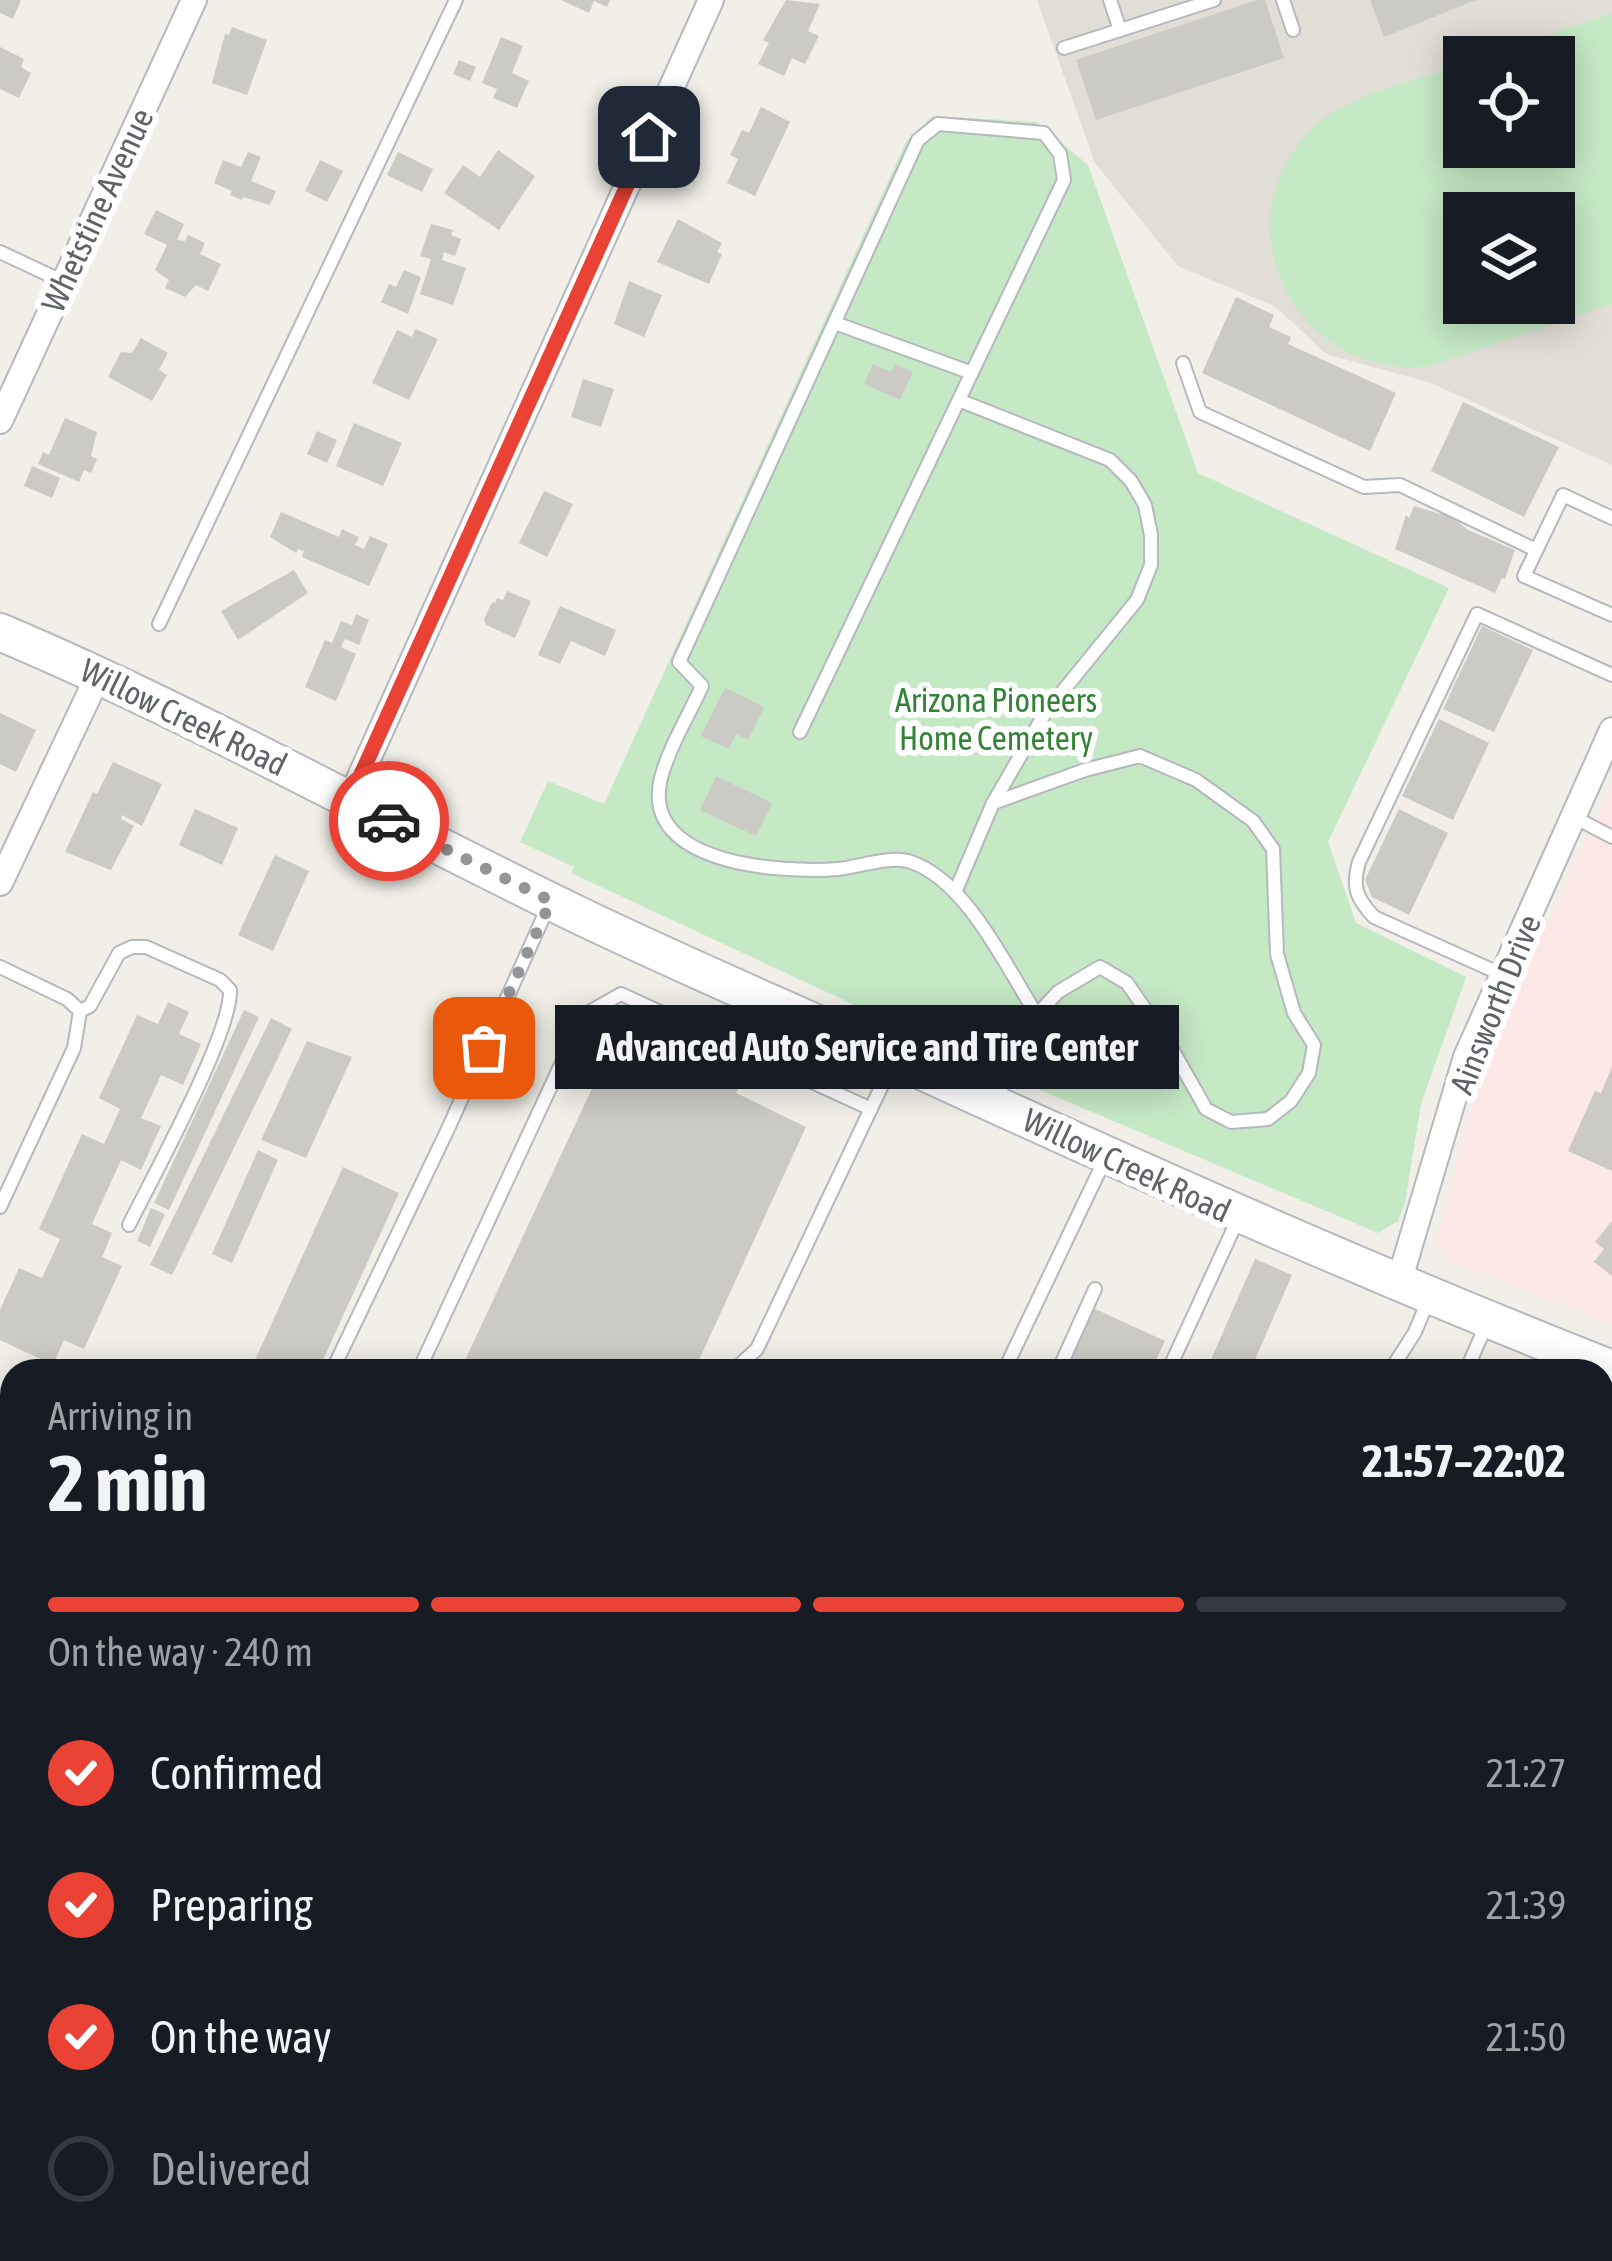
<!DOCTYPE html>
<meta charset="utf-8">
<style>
body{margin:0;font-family:"Asap Condensed",sans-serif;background:#242831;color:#f1f3f6;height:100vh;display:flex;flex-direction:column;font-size:45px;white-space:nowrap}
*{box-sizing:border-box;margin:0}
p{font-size:39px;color:#9ea1a6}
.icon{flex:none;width:66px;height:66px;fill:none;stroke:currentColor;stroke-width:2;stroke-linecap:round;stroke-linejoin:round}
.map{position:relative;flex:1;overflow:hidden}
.panel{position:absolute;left:0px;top:1359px;width:1614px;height:903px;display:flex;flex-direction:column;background:#171b24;border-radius:36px 36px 0 0;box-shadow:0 6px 30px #0003}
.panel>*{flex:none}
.tools{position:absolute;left:1443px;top:36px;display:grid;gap:24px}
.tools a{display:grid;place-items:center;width:132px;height:132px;border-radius:0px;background:#171b24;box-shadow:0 6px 30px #0003;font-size:60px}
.pin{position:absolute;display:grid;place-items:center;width:102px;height:102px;color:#fff;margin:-51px;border-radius:24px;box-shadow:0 6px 18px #0006}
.courier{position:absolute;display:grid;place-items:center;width:120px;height:120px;margin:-60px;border:9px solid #ea4335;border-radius:50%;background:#fff;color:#222;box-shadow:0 3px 15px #0007}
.bubble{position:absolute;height:84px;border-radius:0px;background:#171b24;box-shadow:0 6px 30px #0003;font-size:39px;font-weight:700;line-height:84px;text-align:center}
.summary em{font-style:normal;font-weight:700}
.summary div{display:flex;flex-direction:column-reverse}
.summary{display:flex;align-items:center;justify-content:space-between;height:204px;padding:0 48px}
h1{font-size:78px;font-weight:700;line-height:90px}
.bar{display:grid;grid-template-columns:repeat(4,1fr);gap:18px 12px;align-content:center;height:144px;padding:0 48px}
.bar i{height:15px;border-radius:9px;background:#363941}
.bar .on{background:#ea4335}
.bar p{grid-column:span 4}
ol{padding:0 48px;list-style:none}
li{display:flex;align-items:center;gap:36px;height:132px}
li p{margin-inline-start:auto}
li .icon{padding:12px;border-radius:50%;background:#ea4335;color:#fff;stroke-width:4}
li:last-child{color:#9ea1a6}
li i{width:66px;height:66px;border:6px solid #363941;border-radius:50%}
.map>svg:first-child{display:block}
.commercial{fill:#fef7e0}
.education{fill:#e1ded6;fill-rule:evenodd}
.medical{fill:#fce8e6}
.green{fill:#c5e8c5;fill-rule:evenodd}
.building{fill:#cccac5}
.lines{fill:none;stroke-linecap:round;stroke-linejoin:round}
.service-casing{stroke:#b5b8bc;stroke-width:16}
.minor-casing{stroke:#b5b8bc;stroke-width:28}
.tertiary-casing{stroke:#b5b8bc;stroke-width:34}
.secondary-casing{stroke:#b6babf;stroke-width:40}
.primary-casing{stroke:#f2c960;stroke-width:44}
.service{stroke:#fff;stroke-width:12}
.minor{stroke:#fff;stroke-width:24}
.tertiary{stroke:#fff;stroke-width:30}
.secondary{stroke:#fff;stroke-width:36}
.primary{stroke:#fff2af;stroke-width:39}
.done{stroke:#929495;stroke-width:12;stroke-dasharray:0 21.6}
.route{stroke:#ea4335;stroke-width:15}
.labels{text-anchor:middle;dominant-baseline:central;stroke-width:12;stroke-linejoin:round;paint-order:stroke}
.street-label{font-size:33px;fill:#5f6368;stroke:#fff}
.park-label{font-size:33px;fill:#348238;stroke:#fff}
</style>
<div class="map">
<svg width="1612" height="2261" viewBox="0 0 1612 2261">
<rect width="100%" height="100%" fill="#f1efe8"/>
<polygon class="commercial" points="0,1615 12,1637 12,1858 0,1886"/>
<path class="education" d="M1037 0H1612V465L1431 383 1326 354 1276 307 1178 266 1095 163ZM1464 57H1554V147H1464ZM1464 213H1554V303H1464Z"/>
<polygon class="medical" points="1612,785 1612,1325 1448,1260 1436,1242 1486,1056"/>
<g class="green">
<path d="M1612 13V304L1430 366C1299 382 1215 225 1312 129 1349 92 1416 81 1464 64V147H1554V57H1484ZM1464 213H1554V303H1464Z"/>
<polygon points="933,116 1037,122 1088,165 1198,473 1449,588 1328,842 1356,923 1466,977 1421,1104 1405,1203 1398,1221 1378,1233 1007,1076 571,873 574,867 520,842 548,781 604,804 907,140"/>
<polygon points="345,2250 572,2250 567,2261 366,2261"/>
</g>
<g class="building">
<polygon points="0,0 21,0 13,19 0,13"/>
<polygon points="561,0 610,0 607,7 594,1 589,13"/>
<polygon points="786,0 820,4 808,31 819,36 805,64 792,58 784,76 758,64 769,43 763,40"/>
<polygon points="1257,0 1265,0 1284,58 1096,120 1076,60"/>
<polygon points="1370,0 1476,0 1384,37"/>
<polygon points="232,27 267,40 247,95 212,83 225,34 229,35"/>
<polygon points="501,37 523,46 512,73 529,81 517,108 493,98 497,89 482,83"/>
<polygon points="0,47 24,59 21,67 31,73 19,98 0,89"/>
<polygon points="459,60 476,67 470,81 453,74"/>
<polygon points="761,107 790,122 755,196 727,183 738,159 730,155 742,130 749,133"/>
<polygon points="498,150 535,176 499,230 444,193 463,165 480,177"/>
<polygon points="248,152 261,157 251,181 276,191 270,205 243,197 242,200 230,195 232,191 214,183 223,160 241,167"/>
<polygon points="398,152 433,169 422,192 387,175"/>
<polygon points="320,160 343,171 327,202 305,191"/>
<polygon points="156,210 184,224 177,240 185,241 188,235 205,243 200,254 221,264 208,291 196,285 185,297 165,288 169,280 155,270 167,245 144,234"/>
<polygon points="678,219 722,243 717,252 722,254 709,284 657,262"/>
<polygon points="431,224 453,230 451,235 461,239 455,256 444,252 442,260 466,268 453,305 420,294 431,259 420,256"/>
<polygon points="404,270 421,277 408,314 381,302 389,284 396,287"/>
<polygon points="629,281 662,295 644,337 614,324"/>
<polygon points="1236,297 1274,315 1269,327 1291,337 1288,344 1396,393 1370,451 1202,373"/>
<polygon points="415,329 438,339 409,400 372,383 397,330 412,337"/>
<polygon points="141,338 168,353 159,370 167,375 152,401 108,377 121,352 132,353"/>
<polygon points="873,364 891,372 895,364 913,372 900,400 864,384"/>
<polygon points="583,379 614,389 601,427 571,417"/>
<polygon points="1463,402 1559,447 1524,517 1431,471"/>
<polygon points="65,418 97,432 91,456 97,459 91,473 84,470 79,482 38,464 43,452 49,455"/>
<polygon points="354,423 402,443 383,486 336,466"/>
<polygon points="317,431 337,440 327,463 307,454"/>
<polygon points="32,466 60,478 52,498 24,486"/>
<polygon points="544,491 573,504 547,557 519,543"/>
<polygon points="1414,506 1440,514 1442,511 1460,519 1458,522 1468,530 1515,550 1505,579 1502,578 1495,593 1395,549 1406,515 1409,518"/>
<polygon points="281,512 339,537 342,529 359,537 355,545 364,549 370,536 388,544 369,586 302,557 304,551 298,549 296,553 270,537"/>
<polygon points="294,570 308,593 238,640 221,611"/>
<polygon points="507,591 531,601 515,638 486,625 484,619 492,602 495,603 497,598 503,600"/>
<polygon points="560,606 616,630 605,656 571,641 560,664 538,655"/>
<polygon points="356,614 369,620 359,645 345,639 341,647 356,654 336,701 305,687 325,640 332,643 341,621 352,625"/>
<polygon points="1482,626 1533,650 1494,732 1443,709"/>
<polygon points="725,688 764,707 748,740 736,734 728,749 701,736"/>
<polygon points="0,713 36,730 16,772 0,764"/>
<polygon points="1439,719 1489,743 1453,820 1402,796"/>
<polygon points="113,762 162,784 142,826 122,815 121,819 134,826 111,870 65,852 93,792 97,794"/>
<polygon points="716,776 772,803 756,836 700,810"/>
<polygon points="195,809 238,828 222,865 179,845"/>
<polygon points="1399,809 1448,833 1409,915 1372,897 1365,880"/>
<polygon points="275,855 309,871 273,951 238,935"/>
<polygon points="168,1002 189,1012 179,1034 201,1044 183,1085 161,1075 141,1118 161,1126 141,1170 121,1160 92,1224 112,1233 102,1257 122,1266 84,1349 64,1340 53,1365 0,1340 0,1310 19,1268 42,1278 60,1239 39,1229 82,1134 104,1144 120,1109 99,1098 137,1015 158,1024"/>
<polygon points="244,1010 259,1017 169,1210 154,1203"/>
<polygon points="644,1012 751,1059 736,1093 806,1127 694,1371 460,1371 624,1020"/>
<polygon points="271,1018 292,1029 172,1275 150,1265"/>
<polygon points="307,1041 352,1057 306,1158 261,1140"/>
<polygon points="1612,1067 1612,1171 1568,1151 1595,1091 1601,1093"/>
<polygon points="258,1150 278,1160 232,1263 212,1254"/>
<polygon points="343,1167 399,1193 318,1371 250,1371"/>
<polygon points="151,1208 165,1214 150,1247 137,1241"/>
<polygon points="1612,1221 1612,1276 1594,1262 1604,1249 1595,1242"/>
<polygon points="1255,1259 1292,1275 1250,1371 1206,1371"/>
<polygon points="1093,1308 1165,1341 1151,1371 1064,1371"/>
<polygon points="1606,1564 1612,1567 1612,1640 1607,1653 1602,1652 1602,1574"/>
<polygon points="1612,1790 1612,1973 1602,1976 1602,1794"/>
<polygon points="1606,2075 1612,2094 1612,2119 1602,2123 1602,2076"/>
<polygon points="156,2250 204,2250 199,2261 180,2261"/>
<polygon points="958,2250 1018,2250 1021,2261 962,2261"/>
<polygon points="1155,2250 1201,2250 1204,2261 1158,2261"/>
<polygon points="1378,2250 1437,2250 1440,2261 1381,2261"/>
</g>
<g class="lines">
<g class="service-casing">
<g id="service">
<polyline points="1110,0 1120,30"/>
<polyline points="1283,0 1293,30"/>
<polyline points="1064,48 1214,0"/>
<polyline points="0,252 64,282"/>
<polyline points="835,323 972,373"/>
<polyline points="1183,363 1200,412 1364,487 1400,485 1536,550"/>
<polyline points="1612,518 1563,495 1524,576 1612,615"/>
<polyline points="159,624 456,0"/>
<path d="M800 732 1064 180 1060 154 1044 133 938 124 918 140 679 662 702 686C689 715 669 747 661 778 639 866 784 873 838 869 859 867 892 855 911 862 967 881 1006 967 1037 1015L996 1099"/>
<polyline points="993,803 1085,770 1140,756 1196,780 1253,821 1273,849 1277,954 1294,1013 1314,1045 1309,1073 1291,1101 1268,1119 1231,1122 1206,1109 1168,1042 1127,983 1100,967 1058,992 1037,1015"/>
<polyline points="1574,817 1612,837"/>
<polyline points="956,890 993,803 1045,713 1137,600 1151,565 1151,535 1145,505 1131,481 1110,460 961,401"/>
<polyline points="0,967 67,999 80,1011 74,1048 0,1207"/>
<path d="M1503 975 1374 917C1356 898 1352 887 1359 862L1477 614 1612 675"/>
<path d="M80 1011 90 1006 119 953 132 947H146L220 980 230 990C232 1033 152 1178 129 1225"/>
<polyline points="332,1371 447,1131 548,907"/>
<polyline points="422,1371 424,1359 584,1015 621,994 871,1109"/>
<polyline points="733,1371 757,1349 894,1060"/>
<polyline points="1004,1371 1106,1157"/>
<polyline points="1058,1371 1095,1289"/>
<polyline points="1168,1371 1238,1219"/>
<polyline points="1390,1371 1415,1332 1429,1298"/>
<polyline points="1466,1371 1487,1323"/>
<polyline points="1602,1685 1612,1689"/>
<polyline points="1602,1741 1612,1718"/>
<polyline points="0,2219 12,2220"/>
<polyline points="78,2250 100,2261"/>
<polyline points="385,2250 416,2261"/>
<polyline points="702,2250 706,2261"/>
<polyline points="834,2250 837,2261"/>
</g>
</g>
<g class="minor-casing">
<g id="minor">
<polyline points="0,421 194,0"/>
<polyline points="349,801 711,0"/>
<polyline points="0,883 99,674"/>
<polyline points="1398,1285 1466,1057 1612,730"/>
<polyline points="1602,1516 1612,1494"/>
<polyline points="1602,1746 1612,1750"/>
<polyline points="1138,2250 1141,2261"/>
</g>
</g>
<g class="tertiary-casing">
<g id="tertiary">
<polyline points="0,1568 12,1583"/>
<polyline points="0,1956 12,1927"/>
</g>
</g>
<g class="secondary-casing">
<path id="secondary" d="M0 632C203 718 394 827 593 922 694 970 797 1014 898 1060 1134 1169 1370 1274 1612 1369"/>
</g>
<g class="primary-casing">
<g id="primary">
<polyline points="1602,2024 1612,2021"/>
<polyline points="771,2261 808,2250"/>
</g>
</g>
<use href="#service" class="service"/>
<use href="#minor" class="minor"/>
<use href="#tertiary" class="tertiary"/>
<use href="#secondary" class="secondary"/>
<use href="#primary" class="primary"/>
</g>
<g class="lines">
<polyline class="done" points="389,821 551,901 484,1048"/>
<polyline class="route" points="389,821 349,801 649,137"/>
</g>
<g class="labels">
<g class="street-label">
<text transform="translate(97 210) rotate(-65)">Whetstine Avenue</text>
<text transform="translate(184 717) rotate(26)">Willow Creek Road</text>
<text transform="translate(1495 1004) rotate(-68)">Ainsworth Drive</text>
<text transform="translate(1127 1165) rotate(25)">Willow Creek Road</text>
</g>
<g class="park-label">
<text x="996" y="700">Arizona Pioneers<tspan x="996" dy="38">Home Cemetery</tspan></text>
</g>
</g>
</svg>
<div class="tools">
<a><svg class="icon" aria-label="locate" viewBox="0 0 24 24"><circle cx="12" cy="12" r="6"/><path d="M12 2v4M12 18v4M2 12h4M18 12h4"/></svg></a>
<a><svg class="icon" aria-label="layers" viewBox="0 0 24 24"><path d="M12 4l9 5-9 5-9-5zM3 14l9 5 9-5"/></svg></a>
</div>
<div class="pin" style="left:484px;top:1048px;background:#ea580c"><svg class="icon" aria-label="bag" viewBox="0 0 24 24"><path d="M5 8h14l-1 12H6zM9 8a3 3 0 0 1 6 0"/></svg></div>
<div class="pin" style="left:649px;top:137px;background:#1f2937"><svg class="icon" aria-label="home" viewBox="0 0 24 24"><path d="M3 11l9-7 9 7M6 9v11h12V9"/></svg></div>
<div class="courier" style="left:389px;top:821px"><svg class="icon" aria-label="car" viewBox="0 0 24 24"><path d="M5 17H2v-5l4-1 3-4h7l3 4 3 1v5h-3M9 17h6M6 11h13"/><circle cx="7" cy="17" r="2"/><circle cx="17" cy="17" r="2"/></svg></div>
<div class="bubble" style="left:555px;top:1005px;width:624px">Advanced Auto Service and Tire Center</div>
<section class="panel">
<div class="summary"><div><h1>2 min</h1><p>Arriving in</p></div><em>21:57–22:02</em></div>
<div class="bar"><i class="on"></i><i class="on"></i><i class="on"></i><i></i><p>On the way · 240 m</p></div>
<ol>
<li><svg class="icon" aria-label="check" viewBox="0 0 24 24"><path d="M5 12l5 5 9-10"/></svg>Confirmed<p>21:27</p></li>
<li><svg class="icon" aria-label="check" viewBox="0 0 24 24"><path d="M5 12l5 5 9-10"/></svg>Preparing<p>21:39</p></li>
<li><svg class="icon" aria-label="check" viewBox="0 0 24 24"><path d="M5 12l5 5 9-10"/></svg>On the way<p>21:50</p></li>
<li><i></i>Delivered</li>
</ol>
</section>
</div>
